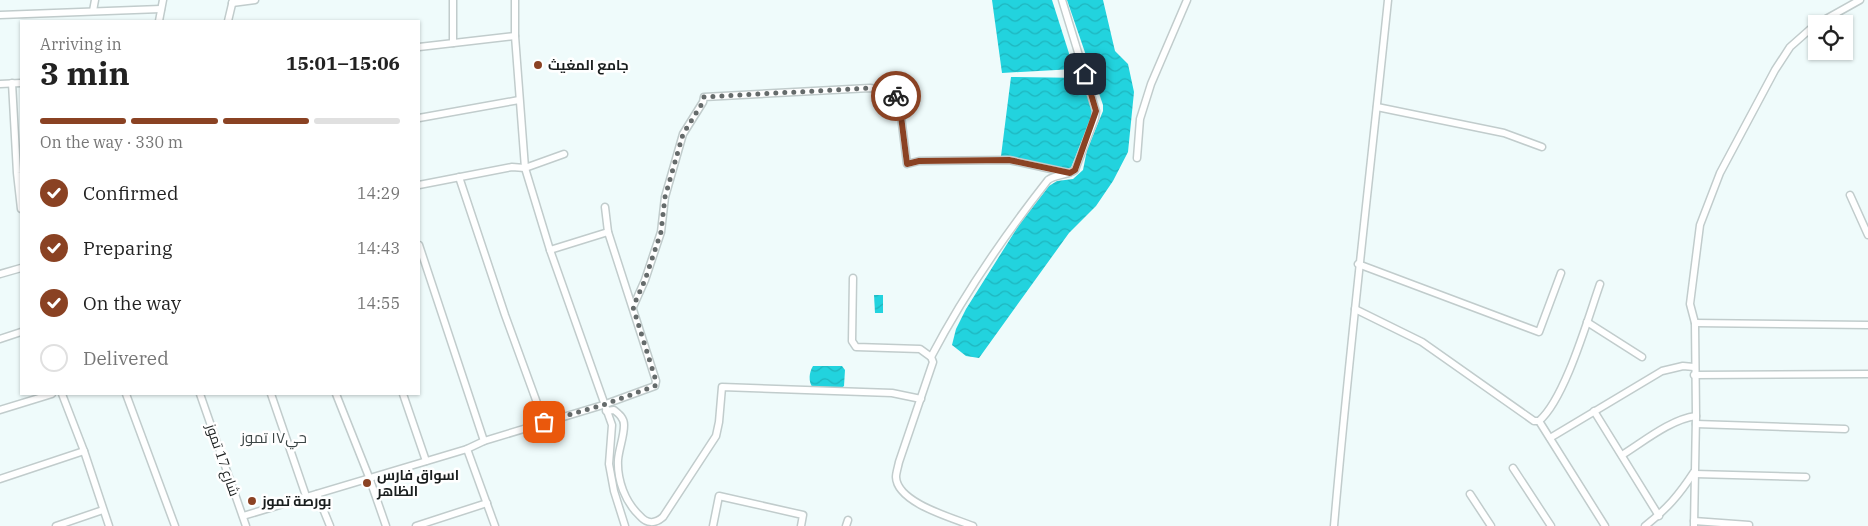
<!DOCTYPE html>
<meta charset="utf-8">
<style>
body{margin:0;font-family:"IBM Plex Serif",Cairo,serif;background:#f6f6f6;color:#222;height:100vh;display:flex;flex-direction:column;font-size:19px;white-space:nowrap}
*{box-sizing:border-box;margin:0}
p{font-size:16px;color:#767676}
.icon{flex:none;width:28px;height:28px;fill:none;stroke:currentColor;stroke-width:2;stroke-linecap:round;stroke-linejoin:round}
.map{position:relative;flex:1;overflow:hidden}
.drawer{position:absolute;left:20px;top:20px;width:400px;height:375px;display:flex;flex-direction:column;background:#fff;border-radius:0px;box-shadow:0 1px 4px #0004}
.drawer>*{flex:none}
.controls{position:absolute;left:1808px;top:15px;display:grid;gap:10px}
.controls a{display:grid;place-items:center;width:45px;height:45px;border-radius:0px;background:#fff;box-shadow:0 1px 4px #0004;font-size:25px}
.pin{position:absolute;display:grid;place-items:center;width:42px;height:42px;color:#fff;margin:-21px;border-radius:10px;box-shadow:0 2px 8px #0006}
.courier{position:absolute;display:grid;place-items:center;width:50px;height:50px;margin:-25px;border:4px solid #8a4223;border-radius:50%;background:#fff;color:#222;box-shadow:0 1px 6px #0007}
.head em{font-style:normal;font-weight:700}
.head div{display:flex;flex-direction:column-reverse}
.head{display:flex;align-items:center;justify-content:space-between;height:85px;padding:0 20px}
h1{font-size:32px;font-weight:700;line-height:38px}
.bar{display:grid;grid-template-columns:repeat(4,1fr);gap:8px 5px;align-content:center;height:60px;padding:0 20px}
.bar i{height:6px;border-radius:4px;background:#e0e0e0}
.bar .active{background:#8a4223}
.bar p{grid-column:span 4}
ol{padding:0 20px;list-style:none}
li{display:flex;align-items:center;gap:15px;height:55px}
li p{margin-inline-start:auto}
li .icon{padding:5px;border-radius:50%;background:#8a4223;color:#fff;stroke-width:4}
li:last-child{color:#767676}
li i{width:28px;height:28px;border:2px solid #e0e0e0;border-radius:50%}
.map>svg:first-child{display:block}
.water{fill:url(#water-waves)}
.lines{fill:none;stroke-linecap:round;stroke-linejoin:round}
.street-casing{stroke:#c1cccc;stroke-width:9}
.street{stroke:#fff;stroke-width:6}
.done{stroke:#656b6b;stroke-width:5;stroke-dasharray:0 9}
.route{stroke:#8a4223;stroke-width:6}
.poi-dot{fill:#8a4223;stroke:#fff;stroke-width:2}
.labels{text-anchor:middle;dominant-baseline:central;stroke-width:5;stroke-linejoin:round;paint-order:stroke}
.poi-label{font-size:14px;font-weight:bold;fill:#1a1e1e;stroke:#fff;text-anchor:start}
.street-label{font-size:14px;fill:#1a1e1e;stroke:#fff}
.neighbourhood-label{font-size:15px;fill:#3b4545;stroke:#fff}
</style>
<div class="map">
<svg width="1868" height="526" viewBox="0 0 1868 526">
<defs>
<pattern id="water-waves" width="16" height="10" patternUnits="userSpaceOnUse" patternTransform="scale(1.25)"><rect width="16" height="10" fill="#22d3de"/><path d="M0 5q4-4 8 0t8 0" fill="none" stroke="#1eb5be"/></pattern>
</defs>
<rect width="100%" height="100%" fill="#effbfb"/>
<g class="water">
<polygon points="992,0 1052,0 1074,69 1002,73"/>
<polygon points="1067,0 1103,0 1115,51 1128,64 1134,92 1128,152 1113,181 1096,206 1069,233 979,358 966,356 952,345 956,329 966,309 1019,225 1049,186 1057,181 1073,179 1083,170 1087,150 1103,111 1103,105"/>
<polygon points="1011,77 1085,78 1094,111 1070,170 1010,156 1001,156"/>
<polygon points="874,295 883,295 883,313 875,313"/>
<path d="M813 366H842L845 370 844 386 840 389 813 388C808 382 809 372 813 366Z"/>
</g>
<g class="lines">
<g class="street-casing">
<g id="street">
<polyline points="453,0 453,43"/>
<polyline points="515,0 515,36 525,168 550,250 612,425 609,464 614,491 625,526"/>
<polyline points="232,3 255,0"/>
<polyline points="93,11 95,0"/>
<polyline points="0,15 161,9"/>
<polyline points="159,21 163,0"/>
<polyline points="228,21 233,0"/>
<polyline points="1817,24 1860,0"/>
<polyline points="419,47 515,36"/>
<polyline points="12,83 17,173 21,209"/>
<polyline points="0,84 21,83"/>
<polyline points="1377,107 1504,133 1542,147"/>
<polyline points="419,118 519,100"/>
<polyline points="1137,158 1140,119 1151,84 1187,0"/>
<polyline points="459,177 505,315 544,422"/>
<polyline points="419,185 512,167 525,168 564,154"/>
<polyline points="1850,195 1868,235"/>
<polyline points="419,245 484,441"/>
<polyline points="550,250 608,232"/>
<polyline points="1358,264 1539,332 1561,273"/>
<polyline points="0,274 21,268"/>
<path d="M853 278 852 341 856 347 920 349 931 357 933 362 899 462C898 467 896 473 896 477 897 503 953 518 973 526"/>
<polyline points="633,307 645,280 661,232 665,197 683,134 703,102 704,97 870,88 892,91 899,100 907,164 919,161 1009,160 1069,173"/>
<path d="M1355 309 1422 342 1534 421H1539C1565 399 1588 318 1600 284"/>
<polyline points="1587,322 1642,357"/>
<polyline points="1695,323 1868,325"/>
<polyline points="0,339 21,332"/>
<path d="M931 357C964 294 1004 236 1048 180 1056 174 1066 176 1075 170L1095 118 1096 111 1062 0"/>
<polyline points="1694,375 1868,374"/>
<polyline points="62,394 84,451 109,526"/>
<polyline points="126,394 175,526"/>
<polyline points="200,394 246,526"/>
<polyline points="271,394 306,496"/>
<polyline points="336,394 369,477 386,526"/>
<polyline points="403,394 426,461"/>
<polyline points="0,410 52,394"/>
<path d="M606 411 614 410C619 414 624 418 624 425 624 437 619 448 618 460 617 480 625 502 640 516 647 524 655 524 663 517L716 436 719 422 722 387 892 393 921 399"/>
<polyline points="1594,411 1659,516"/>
<polyline points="1539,421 1605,526"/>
<polyline points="1696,424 1845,429"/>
<polyline points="1550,438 1662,371 1683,366 1694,367"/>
<polyline points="467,449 495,526"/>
<path d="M1622 455C1643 442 1671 419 1696 416"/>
<polyline points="1513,468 1551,526"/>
<polyline points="1695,474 1806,477"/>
<polyline points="0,479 84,451"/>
<polyline points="317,494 330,526"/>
<polyline points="1470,494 1491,526"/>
<polyline points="243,516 467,449 484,441 603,405 655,386 656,381 608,232 605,207"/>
<polyline points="1694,521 1749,525"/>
<polyline points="56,526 103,510"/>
<polyline points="416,526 487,503"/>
<polyline points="713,526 719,496 803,515 801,526"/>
<polyline points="846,526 848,520"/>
<path d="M1334 526C1349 350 1370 175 1388 0"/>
<path d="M1645 526C1667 509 1679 495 1694 472"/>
<polyline points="1694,526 1696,416 1695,323 1690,304 1700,225 1720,173 1775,70 1790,47 1816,24"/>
</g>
</g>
<use href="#street" class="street"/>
</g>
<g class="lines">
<polyline class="done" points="544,422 603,405 655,386 656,381 633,307 645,280 661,232 665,197 683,134 703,102 704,97 870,88 892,91 896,96"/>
<polyline class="route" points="896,96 899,100 907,164 919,161 1009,160 1070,173 1075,170 1096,111 1085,74"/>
</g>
<g class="poi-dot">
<circle cx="538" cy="65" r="5"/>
<circle cx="367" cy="483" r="5"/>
<circle cx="252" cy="501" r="5"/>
</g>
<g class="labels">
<g class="poi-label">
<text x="548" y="65">جامع المغيث</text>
<text x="377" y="475">اسواق فارس<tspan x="377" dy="16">الظاهر</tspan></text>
<text x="262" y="501">بورصة تموز</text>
</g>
<g class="street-label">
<text transform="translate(223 460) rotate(71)">شارع 17 تموز</text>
</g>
<g class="neighbourhood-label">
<text x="274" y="437">حي۱۷ تموز</text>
</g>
</g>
</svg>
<div class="controls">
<a><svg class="icon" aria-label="locate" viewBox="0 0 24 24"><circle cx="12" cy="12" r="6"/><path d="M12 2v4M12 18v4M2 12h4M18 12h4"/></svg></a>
</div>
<div class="pin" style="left:544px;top:422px;background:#ea580c"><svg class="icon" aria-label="bag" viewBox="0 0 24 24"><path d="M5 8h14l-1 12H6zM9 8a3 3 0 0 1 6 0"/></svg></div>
<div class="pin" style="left:1085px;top:74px;background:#1f2937"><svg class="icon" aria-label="home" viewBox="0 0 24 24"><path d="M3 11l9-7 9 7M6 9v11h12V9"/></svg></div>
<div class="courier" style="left:896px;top:96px"><svg class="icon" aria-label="bike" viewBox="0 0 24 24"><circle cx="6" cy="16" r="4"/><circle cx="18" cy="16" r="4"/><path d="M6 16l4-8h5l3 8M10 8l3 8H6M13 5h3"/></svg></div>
<section class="drawer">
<div class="head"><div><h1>3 min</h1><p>Arriving in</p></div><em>15:01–15:06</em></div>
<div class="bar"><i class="active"></i><i class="active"></i><i class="active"></i><i></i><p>On the way · 330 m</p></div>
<ol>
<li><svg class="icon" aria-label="check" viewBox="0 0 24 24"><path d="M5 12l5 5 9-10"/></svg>Confirmed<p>14:29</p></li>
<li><svg class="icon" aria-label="check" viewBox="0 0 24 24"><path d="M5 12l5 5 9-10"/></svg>Preparing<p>14:43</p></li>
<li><svg class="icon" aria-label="check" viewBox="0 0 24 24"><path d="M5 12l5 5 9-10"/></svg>On the way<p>14:55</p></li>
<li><i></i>Delivered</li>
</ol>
</section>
</div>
